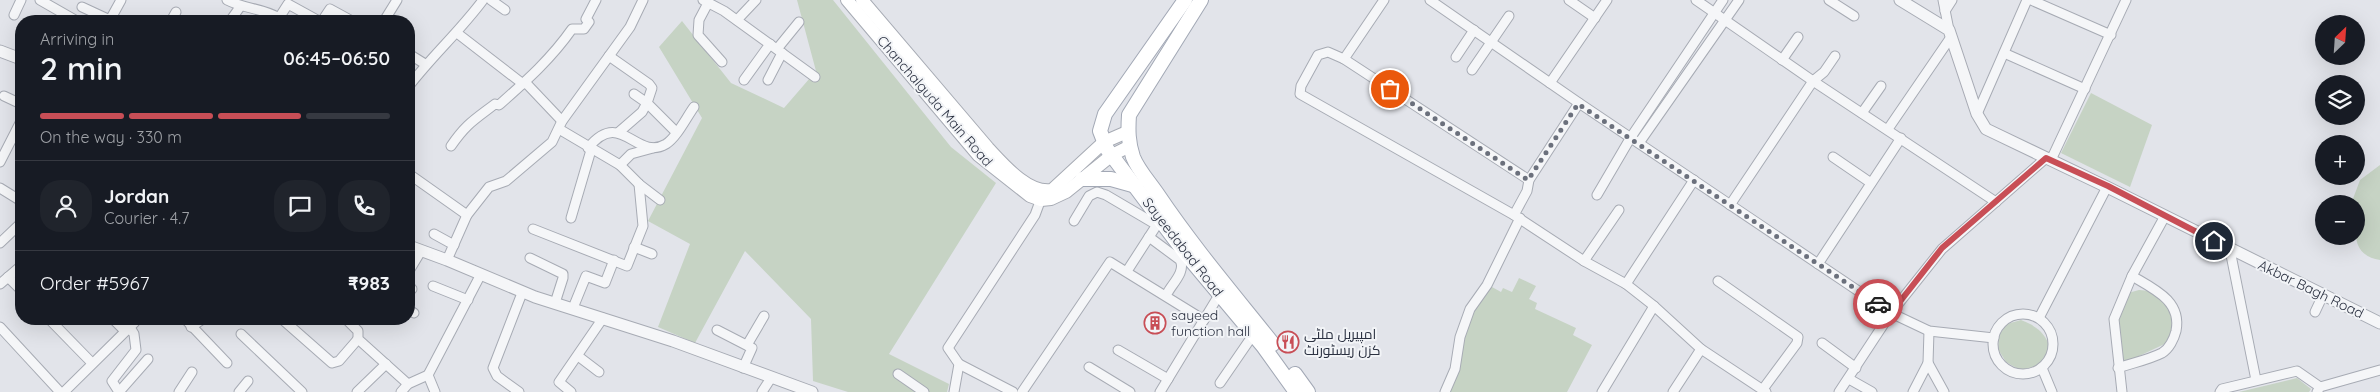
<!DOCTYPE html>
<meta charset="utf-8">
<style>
body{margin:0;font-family:Quicksand,Cairo,sans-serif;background:#20242c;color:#f1f3f6;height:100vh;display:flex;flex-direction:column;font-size:19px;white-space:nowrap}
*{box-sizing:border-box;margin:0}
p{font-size:16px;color:#9ea1a6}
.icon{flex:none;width:28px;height:28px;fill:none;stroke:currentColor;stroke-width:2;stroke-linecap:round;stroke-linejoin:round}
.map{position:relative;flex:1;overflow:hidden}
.panel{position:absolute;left:15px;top:15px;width:400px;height:310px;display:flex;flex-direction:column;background:#171b24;border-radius:20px;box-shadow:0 5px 20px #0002}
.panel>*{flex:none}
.needle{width:32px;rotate:25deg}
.fabs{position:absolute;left:2315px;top:15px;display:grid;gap:10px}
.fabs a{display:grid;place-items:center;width:50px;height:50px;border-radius:50%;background:#171b24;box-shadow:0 5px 20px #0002;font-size:25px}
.pin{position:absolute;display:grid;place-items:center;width:42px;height:42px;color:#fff;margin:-21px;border:2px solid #fff;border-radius:50%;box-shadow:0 1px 5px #0007}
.courier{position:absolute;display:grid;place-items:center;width:50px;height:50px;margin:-25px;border:4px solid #c84e56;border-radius:50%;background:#fff;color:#222;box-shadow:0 1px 6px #0007}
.headline em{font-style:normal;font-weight:600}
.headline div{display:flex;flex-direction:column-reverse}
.headline{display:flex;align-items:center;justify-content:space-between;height:85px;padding:0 25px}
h1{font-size:32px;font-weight:600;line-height:38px}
.bar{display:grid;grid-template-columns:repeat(4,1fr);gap:8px 5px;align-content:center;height:60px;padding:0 25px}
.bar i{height:6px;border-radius:4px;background:#363941}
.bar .current{background:#c84e56}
.bar p{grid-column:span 4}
.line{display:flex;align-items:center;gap:12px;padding:0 25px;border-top:1px solid #363941}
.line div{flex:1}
.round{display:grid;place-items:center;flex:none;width:52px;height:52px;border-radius:20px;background:#20242c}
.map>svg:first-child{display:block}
.green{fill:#c6d3c4}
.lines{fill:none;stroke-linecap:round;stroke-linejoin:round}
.minor-casing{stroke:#a7abb4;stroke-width:11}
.tertiary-casing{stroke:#a7abb4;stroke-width:13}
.secondary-casing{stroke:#a7abb4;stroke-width:14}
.primary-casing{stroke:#a2a8b5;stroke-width:16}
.minor{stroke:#f5f6f8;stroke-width:9}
.tertiary{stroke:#f5f6f8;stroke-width:11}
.secondary{stroke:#fff;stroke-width:12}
.primary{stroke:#fff;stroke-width:14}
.done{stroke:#6b707c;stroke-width:5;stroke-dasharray:0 9}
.route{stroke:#c84e56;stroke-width:6}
.labels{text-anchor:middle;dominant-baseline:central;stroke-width:4;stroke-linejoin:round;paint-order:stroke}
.street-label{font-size:14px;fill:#2b3141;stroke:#f2f4f7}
.poi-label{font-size:14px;fill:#2b3141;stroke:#f2f4f7;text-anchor:start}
</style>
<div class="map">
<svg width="2380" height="392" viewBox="0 0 2380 392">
<rect width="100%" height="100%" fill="#e2e4ea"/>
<g class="green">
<polygon points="797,0 833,0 951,147 996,183 889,354 949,384 947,392 848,392 813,381 811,319 745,251 695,343 658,327 690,244 648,221 702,118 659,47 682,21 731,83 784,108 816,71"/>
<polygon points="2091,93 2152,125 2130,187 2061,153"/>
<path d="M2380 165V260C2349 255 2356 229 2356 204H2351L2360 180Z"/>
<polygon points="1519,278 1536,286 1529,299 1537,303 1535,309 1576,328 1573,335 1592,345 1567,392 1448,392 1470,313 1492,287 1501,292 1503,288 1512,292"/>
<polygon points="2139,290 2150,291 2166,301 2176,325 2171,341 2120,365 2116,319 2128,293"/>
<path d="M2021 320C2036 326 2045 332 2050 348L2039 366 2020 370 2006 362 1998 349 1999 335 2007 324Z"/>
<polygon points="2297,378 2311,389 2309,392 2239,392"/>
</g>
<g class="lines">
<g class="minor-casing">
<g id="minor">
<polyline points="40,0 75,20"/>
<path d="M227 0C244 9 263 8 279 18L288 4 319 21"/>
<polyline points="491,0 505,10"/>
<polyline points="703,0 724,11 815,77"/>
<polyline points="1384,0 1344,59 1529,180"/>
<polyline points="1430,0 1579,103 1891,313 1929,331 1994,338"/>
<polyline points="1569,0 1595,18"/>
<polyline points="1696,0 1813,81 1996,202"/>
<polyline points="1829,0 1854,16"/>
<polyline points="1943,0 1949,30"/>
<polyline points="2031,0 2111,35"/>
<polyline points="708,3 699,20 698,35 722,62"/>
<polyline points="82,7 110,20 121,0"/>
<polyline points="1945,11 1952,0"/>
<polyline points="14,15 21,0"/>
<polyline points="737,20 756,0"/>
<polyline points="171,21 176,12"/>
<polyline points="230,21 240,7"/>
<polyline points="322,21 330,9 352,21"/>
<polyline points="384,21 397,0"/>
<polyline points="457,33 523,84"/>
<polyline points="777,49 799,22"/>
<polyline points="2004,53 2085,89"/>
<polyline points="409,54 425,64"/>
<polyline points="609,56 649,84 652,88 647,103 676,132"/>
<polyline points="1456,57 1474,30"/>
<polyline points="1344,59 1328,52 1318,55 1301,86 1300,94 1514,215 1584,261 1626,284 1654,306 1701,349 1766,392"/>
<polyline points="1782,60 1798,37"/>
<polyline points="1472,70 1509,16"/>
<polyline points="744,80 770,44"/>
<polyline points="768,80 782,53"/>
<polyline points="525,82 562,121"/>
<polyline points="1550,83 1607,0"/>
<path d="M409 86C432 56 460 31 483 0"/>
<polyline points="4,96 21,104"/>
<polyline points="1862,113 1881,86"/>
<polyline points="1977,114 2027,0"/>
<polyline points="559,129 620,165 639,184 660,200"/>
<polyline points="1888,129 1951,37"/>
<polyline points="619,132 642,112 647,103 634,94"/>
<polyline points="1639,143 1739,0"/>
<path d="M451 146C466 124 474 120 495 104L499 105C526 81 551 59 572 29H584L589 22 586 19 596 0"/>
<path d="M588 148C621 107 636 162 666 144 677 137 686 118 694 107"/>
<polyline points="1833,157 1871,183"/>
<polyline points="2051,160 2126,0"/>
<polyline points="0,162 21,121"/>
<polyline points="620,165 631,154 653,148"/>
<polyline points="409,174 467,215"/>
<polyline points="0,188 21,201"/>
<polyline points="1597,195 1631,137 1723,0"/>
<polyline points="1730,205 1813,81 1824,72 1835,56"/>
<polyline points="1514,215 1527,191 1529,180 1579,103"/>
<polyline points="571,218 591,150"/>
<polyline points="1074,221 1089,196 1097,192 1106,195 1157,225"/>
<polyline points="533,229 627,266 643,226 639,184"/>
<polyline points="434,234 454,245"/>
<path d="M1149 237 1180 260C1186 271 1173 283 1168 292"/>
<polyline points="0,243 21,223"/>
<polyline points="634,247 652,254"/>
<polyline points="2230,250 2256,380"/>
<polyline points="530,258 563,274 563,278 555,303"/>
<polyline points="447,260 467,215 489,187 506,181 552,142 562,121 630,27 643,0"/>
<polyline points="1584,261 1619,210"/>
<polyline points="1818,264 1901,138"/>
<polyline points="1129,268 1160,220"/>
<polyline points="409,271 421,251"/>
<polyline points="8,277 21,290"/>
<polyline points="1718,281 1798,337 1797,343 1763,389"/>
<polyline points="0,284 21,266"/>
<polyline points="1626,284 1694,180"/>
<polyline points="409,286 412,289"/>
<polyline points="433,286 468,300"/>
<polyline points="573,308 586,276 605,283 614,260"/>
<polyline points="409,310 414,313"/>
<polyline points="2315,312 2323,295"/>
<circle cx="2023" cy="344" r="30"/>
<polyline points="2039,318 2107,187"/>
<polyline points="49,319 92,363"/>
<polyline points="113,319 125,331"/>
<polyline points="185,319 227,363"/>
<polyline points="282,319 332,363 339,361 358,339"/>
<polyline points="346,319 358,331 358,339 408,384"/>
<polyline points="0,327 60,392"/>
<polyline points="191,327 203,319"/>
<polyline points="717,330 752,348 743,368"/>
<polyline points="241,334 302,392"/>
<polyline points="1822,343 1856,368"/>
<polyline points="747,345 764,316"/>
<polyline points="1118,350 1168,379"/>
<polyline points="578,356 599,372"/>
<polyline points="1928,363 1944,392"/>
<polyline points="959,364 1013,392"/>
<polyline points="1089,367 1130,392"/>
<polyline points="2042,368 2052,392"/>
<path d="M2118 368C2132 363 2148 360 2162 353 2169 349 2174 339 2176 331 2182 301 2154 289 2132 276"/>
<polyline points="898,374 924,392"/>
<polyline points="1849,379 1872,392"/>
<polyline points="1220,383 1253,335"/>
<polyline points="64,392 135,322"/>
<polyline points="119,392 112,381 136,350 134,334 129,326"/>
<polyline points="119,392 148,359"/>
<polyline points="179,392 192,372"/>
<polyline points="239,392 248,381"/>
<polyline points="357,392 386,364"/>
<polyline points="401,392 408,384 428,375"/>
<polyline points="435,392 428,375 481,274"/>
<polyline points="519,392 497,376 493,368 522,293"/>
<polyline points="571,392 559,382 603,318"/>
<polyline points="762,392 771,378"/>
<polyline points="954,392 959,364 948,348 1035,215 1042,196"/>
<polyline points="1022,392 1110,262 1204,320"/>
<polyline points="1160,392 1219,295"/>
<polyline points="1445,392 1455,369 1460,337 1470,309 1487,285 1520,218"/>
<polyline points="1602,392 1654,306"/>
<polyline points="1673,392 1701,349"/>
<polyline points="1839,392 1891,313 1942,249 2046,158"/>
<polyline points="1913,392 1928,363 1929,331"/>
<polyline points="2122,392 2114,319 2132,276 2165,216"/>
<polyline points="2220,392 2222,389 2297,371 2320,387"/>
<polyline points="2317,392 2320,387 2380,370"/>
</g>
</g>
<g class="tertiary-casing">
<g id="tertiary">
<polyline points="1900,0 1949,30 1977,114 1986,129 2107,187 2380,323"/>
<polyline points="0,51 21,59"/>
<polyline points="409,246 447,260 535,297 673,341 812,392"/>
</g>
</g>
<g class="secondary-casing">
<g id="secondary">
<polyline points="847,0 978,155 1030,196 1041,200 1051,199 1066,192 1112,155 1130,146"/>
<path d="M862 0 988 148C1003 164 1028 194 1052 190L1104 142 1127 132"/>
</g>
</g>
<g class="primary-casing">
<g id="primary">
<polyline points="1185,0 1105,114 1100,131 1107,149 1185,253 1263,346 1296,392"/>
<path d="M1201 0 1129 115C1128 130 1128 142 1133 157 1138 170 1150 183 1158 195 1193 247 1234 295 1273 344"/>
<polyline points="1082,179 1111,179 1136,186"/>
<polyline points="1295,374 1308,392"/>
</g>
</g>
<use href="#minor" class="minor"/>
<use href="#tertiary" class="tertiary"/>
<use href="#secondary" class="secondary"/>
<use href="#primary" class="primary"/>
</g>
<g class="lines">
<polyline class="done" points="1390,89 1528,180 1578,104 1878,304"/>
<polyline class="route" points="1878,304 1891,313 1942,248 2046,158 2108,186 2214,241"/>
</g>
<defs>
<g id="building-ring" transform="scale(1.125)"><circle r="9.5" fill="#f2f4f7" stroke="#c84e56" stroke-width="1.5"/><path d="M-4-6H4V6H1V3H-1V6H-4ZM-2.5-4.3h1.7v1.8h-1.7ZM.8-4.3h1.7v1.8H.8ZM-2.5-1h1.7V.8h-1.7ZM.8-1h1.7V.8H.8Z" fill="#c84e56"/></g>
<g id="restaurant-ring" transform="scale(1.125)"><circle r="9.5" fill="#f2f4f7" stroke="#c84e56" stroke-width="1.5"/><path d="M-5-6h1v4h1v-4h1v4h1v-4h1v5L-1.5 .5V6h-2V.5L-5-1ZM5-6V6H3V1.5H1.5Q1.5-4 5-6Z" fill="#c84e56"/></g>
</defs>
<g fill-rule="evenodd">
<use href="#building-ring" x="1155" y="323"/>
<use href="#restaurant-ring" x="1288" y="342"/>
</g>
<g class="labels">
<g class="street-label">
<text transform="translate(935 101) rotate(49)">Chanchalguda Main Road</text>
<text transform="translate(1183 247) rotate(52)">Sayeedabad Road</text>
<text transform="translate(2311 289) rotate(26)">Akbar Bagh Road</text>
</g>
<g class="poi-label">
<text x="1171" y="315">sayeed<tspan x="1171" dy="16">function hall</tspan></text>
<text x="1304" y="334">امپیریل ملٹی<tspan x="1304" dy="16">کزن ریسٹورنٹ</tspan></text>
</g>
</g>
</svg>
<div class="fabs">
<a><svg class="needle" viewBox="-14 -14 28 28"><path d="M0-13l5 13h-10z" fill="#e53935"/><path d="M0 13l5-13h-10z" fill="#9ea1a6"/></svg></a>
<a><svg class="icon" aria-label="layers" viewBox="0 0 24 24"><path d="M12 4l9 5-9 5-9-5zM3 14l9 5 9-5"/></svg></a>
<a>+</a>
<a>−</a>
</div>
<div class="pin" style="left:1390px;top:89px;background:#ea580c"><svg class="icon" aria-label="bag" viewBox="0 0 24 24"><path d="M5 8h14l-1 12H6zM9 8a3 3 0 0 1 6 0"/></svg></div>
<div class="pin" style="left:2214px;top:241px;background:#1f2937"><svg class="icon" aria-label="home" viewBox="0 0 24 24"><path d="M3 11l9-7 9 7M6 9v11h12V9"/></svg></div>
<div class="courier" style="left:1878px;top:304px"><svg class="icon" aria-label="car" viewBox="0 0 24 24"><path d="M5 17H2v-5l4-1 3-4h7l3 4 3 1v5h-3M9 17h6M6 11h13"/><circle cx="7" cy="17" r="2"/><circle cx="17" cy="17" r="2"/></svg></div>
<section class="panel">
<div class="headline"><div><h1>2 min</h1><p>Arriving in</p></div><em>06:45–06:50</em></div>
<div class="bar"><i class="current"></i><i class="current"></i><i class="current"></i><i></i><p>On the way · 330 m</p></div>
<div class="line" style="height:90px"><a class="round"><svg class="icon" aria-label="person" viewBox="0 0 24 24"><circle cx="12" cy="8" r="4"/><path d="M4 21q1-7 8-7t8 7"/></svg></a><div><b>Jordan</b><p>Courier · 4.7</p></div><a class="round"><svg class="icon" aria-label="chat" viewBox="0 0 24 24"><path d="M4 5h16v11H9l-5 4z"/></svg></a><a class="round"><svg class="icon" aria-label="phone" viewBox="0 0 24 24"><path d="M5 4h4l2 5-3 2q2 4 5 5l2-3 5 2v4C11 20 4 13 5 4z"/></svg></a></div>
<div class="line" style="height:65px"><div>Order #5967</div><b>₹983</b></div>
</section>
</div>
